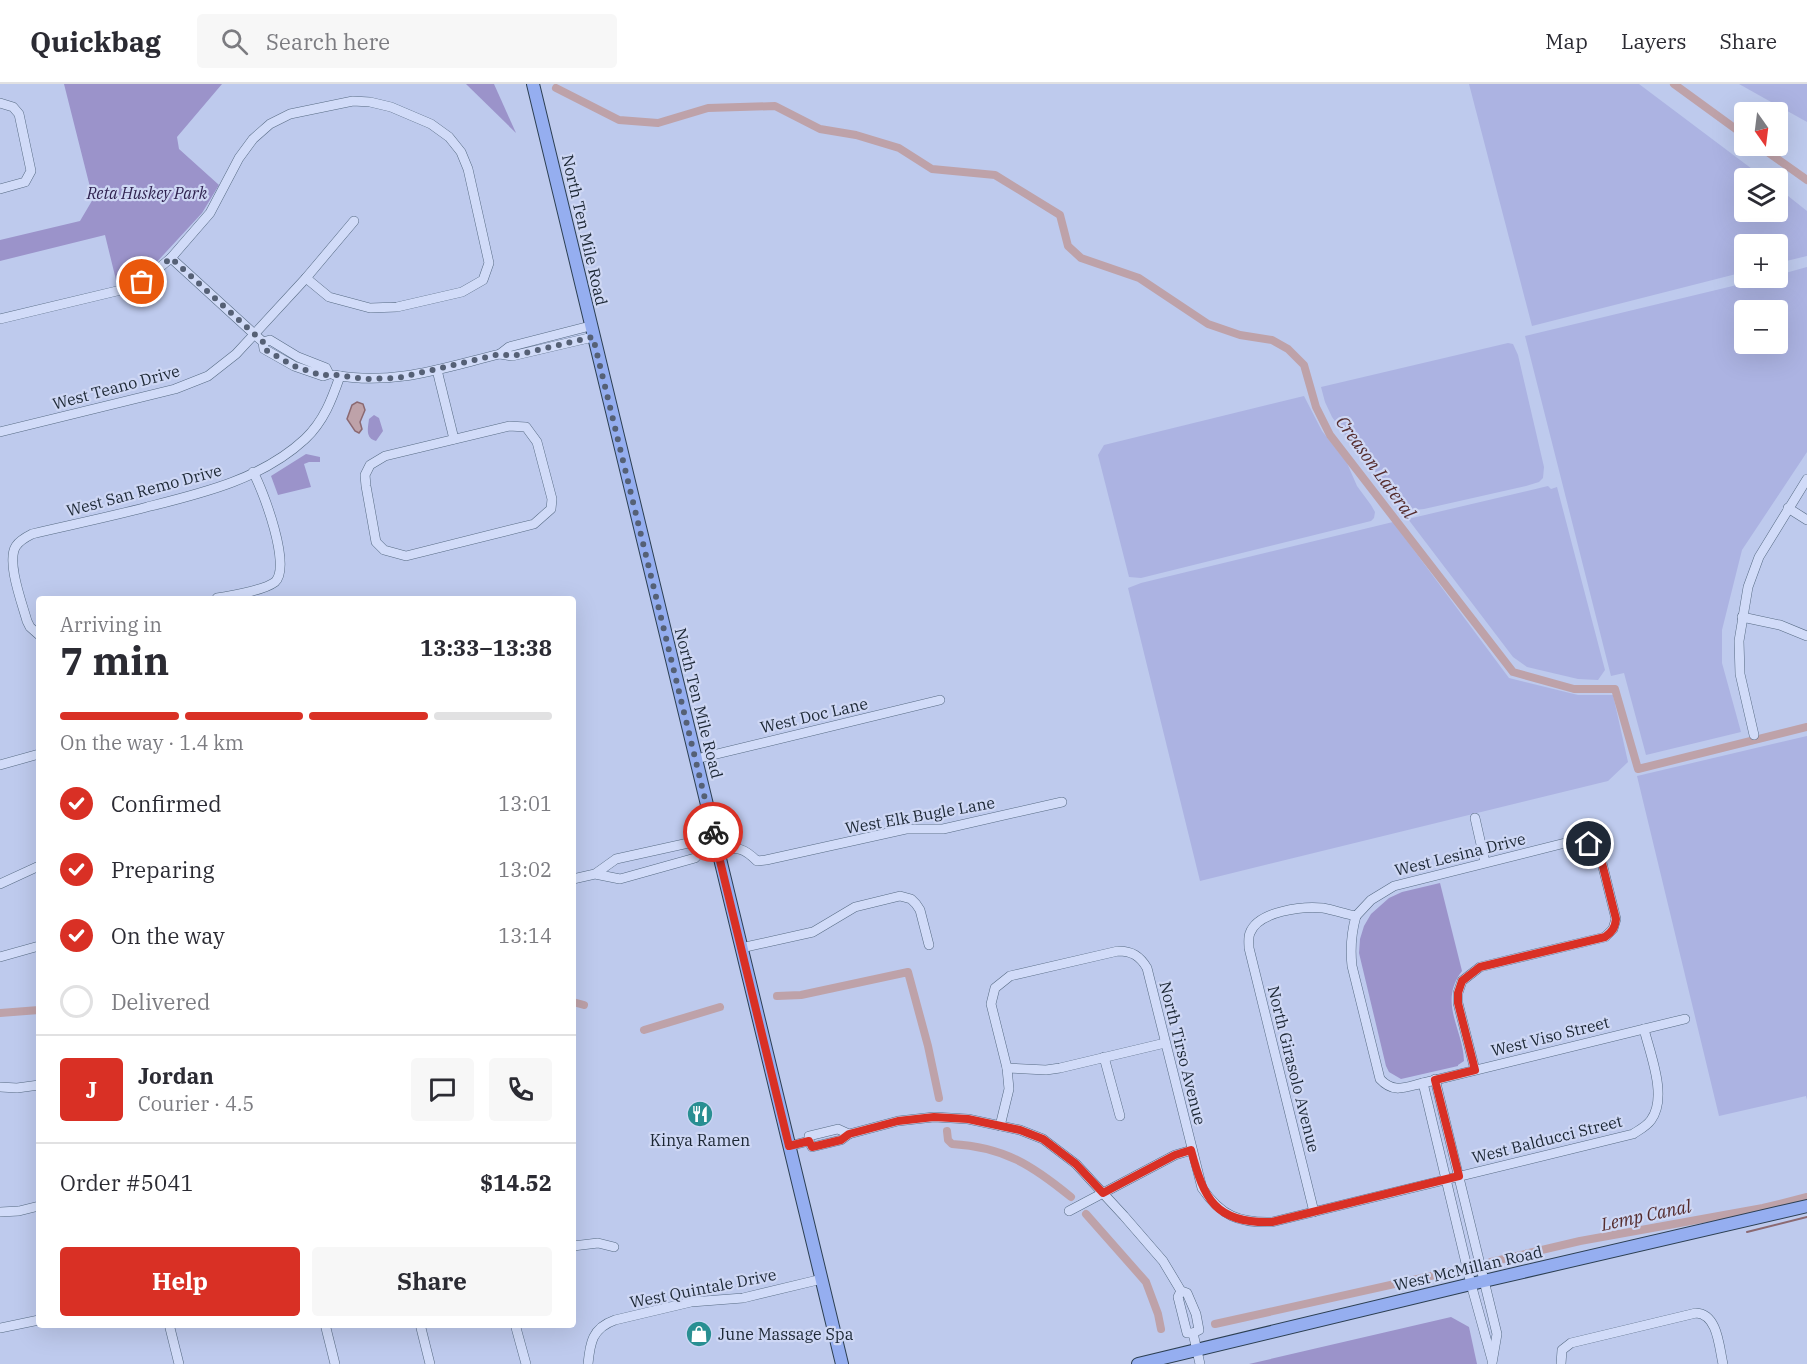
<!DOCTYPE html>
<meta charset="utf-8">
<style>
body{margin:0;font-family:"IBM Plex Serif",serif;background:#f7f7f7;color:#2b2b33;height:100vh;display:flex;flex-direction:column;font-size:22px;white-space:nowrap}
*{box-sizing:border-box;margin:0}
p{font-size:20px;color:#7c7c81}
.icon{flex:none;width:33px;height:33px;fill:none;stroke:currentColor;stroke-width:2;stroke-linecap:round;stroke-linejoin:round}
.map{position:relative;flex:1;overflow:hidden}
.side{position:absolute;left:36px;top:512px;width:540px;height:732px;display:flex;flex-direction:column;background:#fff;border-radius:6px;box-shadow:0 6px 24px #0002}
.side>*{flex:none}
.needle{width:39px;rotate:166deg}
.tools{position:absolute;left:1734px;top:18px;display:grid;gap:12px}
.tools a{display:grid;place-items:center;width:54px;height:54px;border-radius:6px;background:#fff;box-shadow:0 6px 24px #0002;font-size:30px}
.pin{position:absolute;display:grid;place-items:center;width:51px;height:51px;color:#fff;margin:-26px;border:3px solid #fff;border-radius:50%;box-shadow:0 2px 6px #0007}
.courier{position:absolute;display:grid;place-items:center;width:60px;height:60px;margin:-30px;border:4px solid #d93025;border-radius:50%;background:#fff;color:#222;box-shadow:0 2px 8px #0007}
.headline em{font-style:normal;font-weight:700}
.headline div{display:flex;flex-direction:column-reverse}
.headline{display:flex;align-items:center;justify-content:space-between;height:102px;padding:0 24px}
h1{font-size:39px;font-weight:700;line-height:45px}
.bar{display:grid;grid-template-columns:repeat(4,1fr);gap:9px 6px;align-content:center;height:72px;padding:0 24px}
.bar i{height:8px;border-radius:4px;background:#e1e1e2}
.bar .selected{background:#d93025}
.bar p{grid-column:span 4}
.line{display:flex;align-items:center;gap:15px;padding:0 24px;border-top:2px solid #e1e1e2}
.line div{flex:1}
.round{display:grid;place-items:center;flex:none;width:63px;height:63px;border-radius:6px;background:#f7f7f7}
ol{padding:0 24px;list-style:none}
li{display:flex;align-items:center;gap:18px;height:66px}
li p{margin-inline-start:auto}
li .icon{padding:6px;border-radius:50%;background:#d93025;color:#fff;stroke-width:4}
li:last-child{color:#7c7c81}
li i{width:33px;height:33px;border:3px solid #e1e1e2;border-radius:50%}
.action{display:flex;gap:12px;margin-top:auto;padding:12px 24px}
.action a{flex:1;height:69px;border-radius:6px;background:#d93025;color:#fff;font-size:24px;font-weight:700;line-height:69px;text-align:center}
.action a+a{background:#f7f7f7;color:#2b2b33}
header{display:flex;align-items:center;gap:36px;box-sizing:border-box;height:84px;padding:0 30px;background:#fff;border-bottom:2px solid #e1e1e2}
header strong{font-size:28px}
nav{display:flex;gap:33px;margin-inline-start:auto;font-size:21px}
.search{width:420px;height:54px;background:#f7f7f7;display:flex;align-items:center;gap:15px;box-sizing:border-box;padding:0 21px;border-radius:6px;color:#7c7c81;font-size:22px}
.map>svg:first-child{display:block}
.farmland{fill:#acb3e2;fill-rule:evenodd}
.green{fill:#9b93ca}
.water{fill:#bea2a9;stroke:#8b6971;stroke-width:1.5}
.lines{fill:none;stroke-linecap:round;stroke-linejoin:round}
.stream{stroke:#8b6971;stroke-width:2}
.canal{stroke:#bea2a9;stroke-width:8}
.minor-casing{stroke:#576b84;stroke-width:10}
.major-casing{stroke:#2c3f52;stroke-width:14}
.minor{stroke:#d1dbf8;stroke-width:9}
.major{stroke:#95aef0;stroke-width:12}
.done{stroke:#556075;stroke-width:6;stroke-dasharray:0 10.8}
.route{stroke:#d93025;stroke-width:8}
.labels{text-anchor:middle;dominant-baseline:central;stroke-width:4.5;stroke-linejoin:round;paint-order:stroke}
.park-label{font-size:16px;font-style:italic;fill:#302350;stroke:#ced7f4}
.street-label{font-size:16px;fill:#1c2734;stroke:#ced7f4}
.poi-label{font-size:16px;fill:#1c2734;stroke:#ced7f4}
.water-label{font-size:18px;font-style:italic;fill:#542b2c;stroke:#ced7f4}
</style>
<header>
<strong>Quickbag</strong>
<div class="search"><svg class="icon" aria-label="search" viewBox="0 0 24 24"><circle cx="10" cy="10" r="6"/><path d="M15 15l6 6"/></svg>Search here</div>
<nav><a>Map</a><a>Layers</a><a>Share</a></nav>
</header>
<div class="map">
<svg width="1807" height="1280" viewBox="0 0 1807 1280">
<rect width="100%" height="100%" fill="#becaed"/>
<g class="farmland">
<polygon points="1469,0 1639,0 1764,94 1744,94 1744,128 1778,128 1778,104 1807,127 1807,172 1778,179 1778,160 1744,160 1744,188 1532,242"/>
<polygon points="1739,0 1807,0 1807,38"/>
<path d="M1807 183V368L1742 466 1722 546V579L1741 648 1646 671 1624 589 1611 592 1525 252 1766 194H1778V191ZM1778 226V260H1744V226Z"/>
<polygon points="1508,259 1513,260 1518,271 1544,383 1543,394 1539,398 1526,402 1424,425 1403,427 1393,417 1332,333 1325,318 1321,303"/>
<polygon points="1304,312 1322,347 1347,379 1357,402 1371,421 1375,428 1374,434 1371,437 1141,494 1129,493 1098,371 1104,361"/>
<polygon points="1548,402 1551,405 1557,403 1605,586 1598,596 1578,595 1527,583 1513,573 1408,435"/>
<polygon points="1393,438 1509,594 1578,611 1613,611 1628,678 1608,697 1200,797 1128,504 1141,499"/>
<polygon points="1807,652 1807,1016 1806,1012 1719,1032 1637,692"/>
</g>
<g class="green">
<polygon points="64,0 222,0 177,53 179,65 219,101 202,129 154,181 117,200 105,151 0,177 0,156 80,137 93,115"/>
<polygon points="466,0 494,0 516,49"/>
<path d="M374 331 379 334 383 347 376 357C365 354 368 344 369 335Z"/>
<polygon points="306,370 320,373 320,378 309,378 304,380 311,403 278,411 271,392"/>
<path d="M1440 799 1462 887C1438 919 1463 944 1464 977L1458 981V982L1401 995 1389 988 1386 982 1359 869 1360 855 1364 842 1371 830 1389 814 1402 808Z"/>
<polygon points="1451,1233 1469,1243 1477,1280 1249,1280"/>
</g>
<polygon class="water" points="357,318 363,320 365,326 360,338 362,345 359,349 355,347 347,335 352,321"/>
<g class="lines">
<polyline class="stream" points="1747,1148 1807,1133"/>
<g class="canal">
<polyline points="1674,0 1744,51"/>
<polyline points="556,4 619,36 658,39 708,24 775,22 820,45 856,51 899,64 932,85 995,91 1060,131 1068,162 1081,174 1139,194 1208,240 1240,251 1272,256 1288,265 1304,281 1316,323 1330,351 1513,588 1574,605 1615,605 1638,685 1807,643"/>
<polyline points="1759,62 1807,96"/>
<polyline points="777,912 801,911 908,888 928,962 939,1014"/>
<polyline points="573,918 584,921"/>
<polyline points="0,929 39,926"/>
<polyline points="644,946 720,923"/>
<path d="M947 1047 948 1056 952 1060C1004 1063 1032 1081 1071 1113"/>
<polyline points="1086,1130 1146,1198 1158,1230 1161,1245"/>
<polyline points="1491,1178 1580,1157 1763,1124 1807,1113"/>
<polyline points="1215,1240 1453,1187"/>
</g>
<g class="minor-casing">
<g id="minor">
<polyline points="0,19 13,23 19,30 31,87 25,98 0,105"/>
<polyline points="171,174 263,258 264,265 294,282 323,292 329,290 326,284 298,273 270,256 263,258"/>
<polyline points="0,235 121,206 142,198 171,174 210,129 239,74 253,55 270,40 290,30 353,17 370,18 391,23 431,40 449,53 461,68 468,85 489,179 483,196 462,208 397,223 370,224 329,213 306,194"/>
<polyline points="590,242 509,263 500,270 512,272 593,253"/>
<polyline points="437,286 454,355"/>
<path d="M334 291C394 302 442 284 500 270"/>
<polygon points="509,342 526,343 537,358 552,415 551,425 534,440 406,472 384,466 376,458 366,402 365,391 370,381 385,372"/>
<polyline points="0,348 175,305 208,292 236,270 306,194 354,137"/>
<polyline points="1788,424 1807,436"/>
<path d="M217 514C233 511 263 507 275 498 292 483 263 406 253 388"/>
<polyline points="1742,533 1780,541 1807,552"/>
<path d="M39 551 30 543 27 537C22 519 6 477 16 462 20 456 26 453 32 450 70 441 109 433 147 423 203 409 262 395 305 355 324 337 332 315 340 292"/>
<polyline points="1754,651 1740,590 1739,557 1748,503 1759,473 1807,395"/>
<polyline points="696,675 940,616"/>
<polyline points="0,681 39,670"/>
<polyline points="1475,734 1485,778"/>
<path d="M716 765C737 764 742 762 757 777L766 776 906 745H943L1062 718"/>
<polyline points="573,795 595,790 616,775 693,758 705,763 695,774 620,795 595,790"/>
<polyline points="0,800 39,782"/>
<path d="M1356 832C1351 850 1350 864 1352 882L1380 995C1394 1010 1405 1003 1423 999L1685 935"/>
<polyline points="741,864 813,848 855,823 900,812 911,815 916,820 920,826 929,861"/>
<polyline points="0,873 39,862"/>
<polyline points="1104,973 1120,1032"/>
<polyline points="1007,984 1046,986 1060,984 1165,959"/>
<polyline points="1435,995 1497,1250 1492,1279"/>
<polyline points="1423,999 1471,1200 1492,1276"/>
<polyline points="0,1003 17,1004 39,1001"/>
<path d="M1000 1042 1009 1005 1007 984 991 920 995 904 1010 892 1118 867C1132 867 1140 872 1147 884L1202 1104C1221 1132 1239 1139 1272 1138L1633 1050C1639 1046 1647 1042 1651 1036 1668 1013 1650 970 1644 945"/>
<polyline points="849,1050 898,1037 934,1033 968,1035 1020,1046 1043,1055 1076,1080 1124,1132 1163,1177 1181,1207"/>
<polyline points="789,1062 809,1057 809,1052 838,1045 849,1050 841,1056 812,1063 809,1057"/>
<polyline points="1069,1127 1175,1071 1192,1066"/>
<polyline points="0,1128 19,1127 39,1122"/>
<path d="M1314 1128 1249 864C1249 860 1248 853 1250 849 1258 827 1303 822 1323 824 1334 826 1345 830 1356 832L1371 816 1394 802 1573 757C1587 758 1594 763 1601 775L1616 835 1613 845 1605 853 1480 883 1462 897 1458 909V919L1475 986"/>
<polyline points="573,1162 598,1159 614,1163"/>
<polygon points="1181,1207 1187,1209 1196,1230 1199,1246 1193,1249 1187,1249 1178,1213"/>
<polyline points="169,1240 179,1280"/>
<polyline points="325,1240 335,1280"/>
<polyline points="420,1240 430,1280"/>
<polyline points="515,1240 526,1280"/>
<polyline points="0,1244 39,1236"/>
<polyline points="1193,1249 1200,1280"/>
<path d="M588 1280C590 1259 592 1244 615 1236L691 1218 743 1214 822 1195"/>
<path d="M1561 1280 1562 1266 1571 1259 1696 1229C1718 1230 1719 1263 1723 1280"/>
</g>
</g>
<g class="major-casing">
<g id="major">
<polyline points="533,0 842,1280"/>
<polyline points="1138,1280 1471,1200 1807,1122"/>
</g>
</g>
<use href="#minor" class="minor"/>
<use href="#major" class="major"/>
</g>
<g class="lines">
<polyline class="done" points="142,198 171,174 263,258 264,265 294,282 323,292 329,290 365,295 398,294 500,270 512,272 593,253 713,748"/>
<path class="route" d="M713 748 789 1062 809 1057 812 1063 841 1056 849 1050 898 1037 934 1033 968 1035 1020 1046 1043 1055 1076 1080 1103 1109 1175 1071 1191 1066C1204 1115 1215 1140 1272 1138L1459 1092 1435 996 1475 986 1458 919V909L1462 897 1480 883 1605 853C1612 848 1615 844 1616 835L1601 775 1596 767 1589 760"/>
</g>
<defs>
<g id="restaurant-disc" transform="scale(1.35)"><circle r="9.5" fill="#298f92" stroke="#ced7f4"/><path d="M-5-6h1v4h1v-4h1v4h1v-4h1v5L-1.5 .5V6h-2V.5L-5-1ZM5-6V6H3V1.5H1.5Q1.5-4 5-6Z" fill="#fff"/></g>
<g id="shop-disc" transform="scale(1.35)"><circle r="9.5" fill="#298f92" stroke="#ced7f4"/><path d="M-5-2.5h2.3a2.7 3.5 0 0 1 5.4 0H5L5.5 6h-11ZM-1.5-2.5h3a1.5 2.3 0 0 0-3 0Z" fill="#fff"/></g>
</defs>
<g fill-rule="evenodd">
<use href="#restaurant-disc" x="700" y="1030"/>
<use href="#shop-disc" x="699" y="1250"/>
</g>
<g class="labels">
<g class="park-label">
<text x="147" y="109">Reta Huskey Park</text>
</g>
<g class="street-label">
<text transform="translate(585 146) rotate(77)">North Ten Mile Road</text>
<text transform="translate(116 303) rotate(-15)">West Teano Drive</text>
<text transform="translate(144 406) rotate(-15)">West San Remo Drive</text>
<text transform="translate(699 619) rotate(76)">North Ten Mile Road</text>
<text transform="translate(814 631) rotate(-13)">West Doc Lane</text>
<text transform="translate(920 731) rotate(-10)">West Elk Bugle Lane</text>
<text transform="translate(1460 770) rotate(-14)">West Lesina Drive</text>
<text transform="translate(1550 952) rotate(-14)">West Viso Street</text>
<text transform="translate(1183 969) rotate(76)">North Tirso Avenue</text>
<text transform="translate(1294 985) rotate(76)">North Girasolo Avenue</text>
<text transform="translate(1547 1055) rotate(-14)">West Balducci Street</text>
<text transform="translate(1468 1184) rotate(-13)">West McMillan Road</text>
<text transform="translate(703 1204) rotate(-11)">West Quintale Drive</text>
</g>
<g class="poi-label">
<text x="700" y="1056">Kinya Ramen</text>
<text x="718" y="1250" text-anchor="start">June Massage Spa</text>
</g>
<g class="water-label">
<text transform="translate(1376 383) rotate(54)">Creason Lateral</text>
<text transform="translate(1646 1131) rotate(-12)">Lemp Canal</text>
</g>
</g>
</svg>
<div class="tools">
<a><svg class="needle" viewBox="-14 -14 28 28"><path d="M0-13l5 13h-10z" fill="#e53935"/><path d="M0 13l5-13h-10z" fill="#7c7c81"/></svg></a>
<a><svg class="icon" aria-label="layers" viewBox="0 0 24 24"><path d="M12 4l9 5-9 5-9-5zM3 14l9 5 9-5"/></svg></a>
<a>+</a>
<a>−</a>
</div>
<div class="pin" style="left:142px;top:198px;background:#ea580c"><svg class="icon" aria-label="bag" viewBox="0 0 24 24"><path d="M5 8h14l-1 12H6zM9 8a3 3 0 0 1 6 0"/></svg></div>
<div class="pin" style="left:1589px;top:760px;background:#1f2937"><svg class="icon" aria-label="home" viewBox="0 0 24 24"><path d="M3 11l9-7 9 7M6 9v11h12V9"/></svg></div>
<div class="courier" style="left:713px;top:748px"><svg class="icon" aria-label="bike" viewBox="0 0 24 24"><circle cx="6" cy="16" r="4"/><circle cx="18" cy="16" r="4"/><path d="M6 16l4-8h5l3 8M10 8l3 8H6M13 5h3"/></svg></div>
<section class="side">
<div class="headline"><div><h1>7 min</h1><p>Arriving in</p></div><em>13:33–13:38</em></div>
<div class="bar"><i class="selected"></i><i class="selected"></i><i class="selected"></i><i></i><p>On the way · 1.4 km</p></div>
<ol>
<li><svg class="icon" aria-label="check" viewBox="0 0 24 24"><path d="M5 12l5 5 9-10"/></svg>Confirmed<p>13:01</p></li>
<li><svg class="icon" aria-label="check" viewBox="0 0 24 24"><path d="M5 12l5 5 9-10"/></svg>Preparing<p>13:02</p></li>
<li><svg class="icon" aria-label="check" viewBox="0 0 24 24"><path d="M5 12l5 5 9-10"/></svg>On the way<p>13:14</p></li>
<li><i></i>Delivered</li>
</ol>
<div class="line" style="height:108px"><b class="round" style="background:#d93025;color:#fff">J</b><div><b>Jordan</b><p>Courier · 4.5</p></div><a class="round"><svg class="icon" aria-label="chat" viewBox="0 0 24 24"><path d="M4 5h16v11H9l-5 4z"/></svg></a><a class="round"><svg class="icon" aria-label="phone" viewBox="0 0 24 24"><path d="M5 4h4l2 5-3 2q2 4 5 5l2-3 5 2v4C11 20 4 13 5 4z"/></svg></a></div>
<div class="line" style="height:78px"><div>Order #5041</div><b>$14.52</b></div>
<div class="action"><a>Help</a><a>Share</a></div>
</section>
</div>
